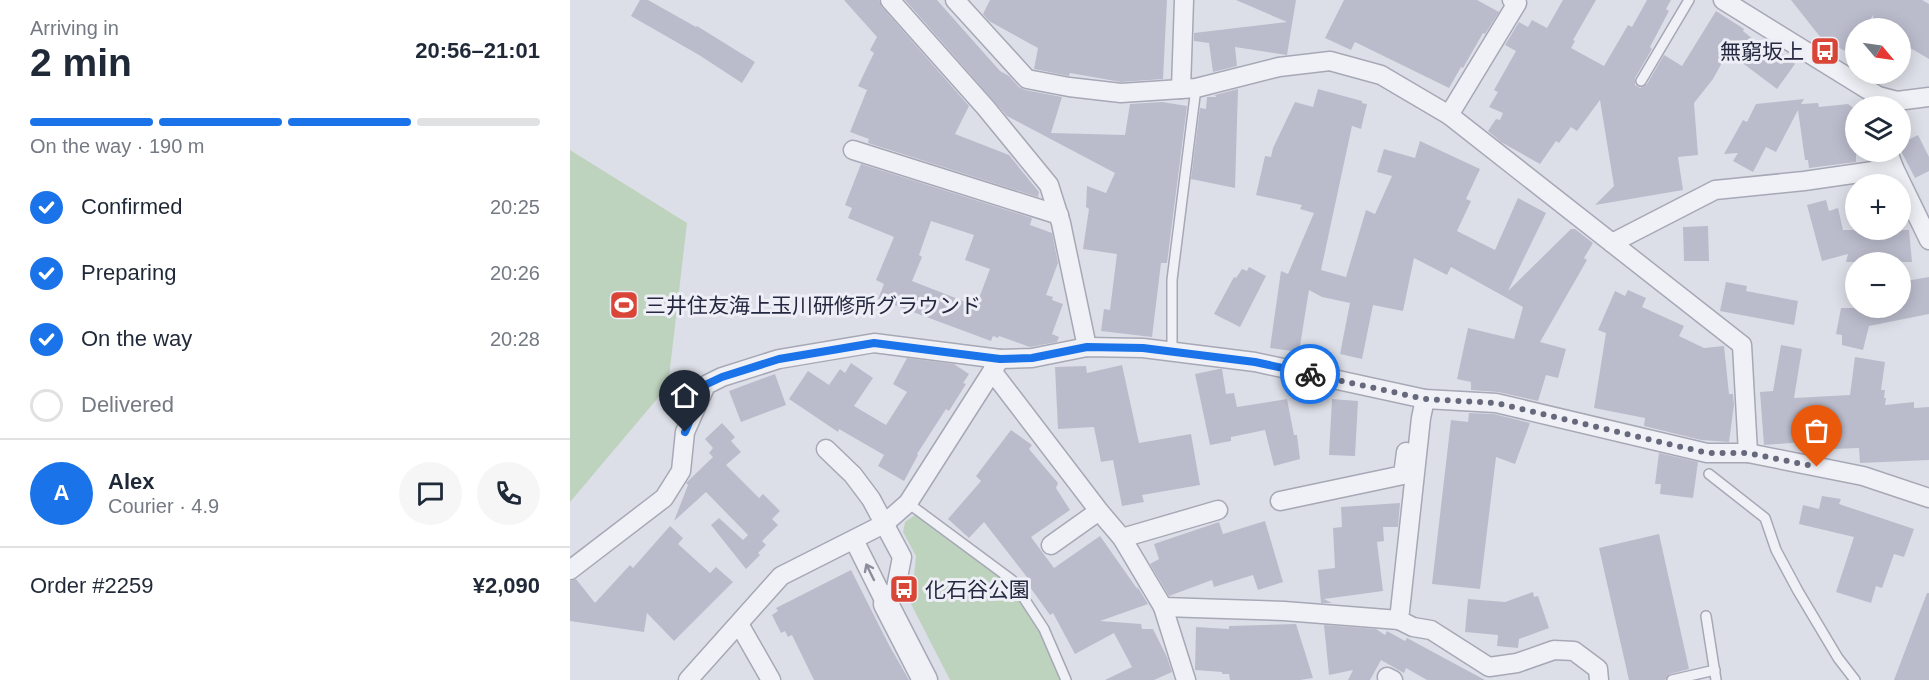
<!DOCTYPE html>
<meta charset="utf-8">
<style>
body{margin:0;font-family:Arial,"Noto Sans JP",sans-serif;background:#f6f6f7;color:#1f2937;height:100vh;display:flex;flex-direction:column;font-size:22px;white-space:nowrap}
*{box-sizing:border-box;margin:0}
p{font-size:20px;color:#747a83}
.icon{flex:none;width:33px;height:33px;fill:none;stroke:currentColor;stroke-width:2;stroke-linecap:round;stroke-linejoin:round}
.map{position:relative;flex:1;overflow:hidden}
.details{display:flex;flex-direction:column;background:#fff;width:570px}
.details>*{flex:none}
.needle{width:39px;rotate:119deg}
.fabs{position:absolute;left:1275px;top:18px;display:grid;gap:12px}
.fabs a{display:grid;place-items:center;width:66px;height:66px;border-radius:50%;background:#fff;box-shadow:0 3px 15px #0003;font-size:30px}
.pin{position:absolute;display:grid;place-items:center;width:51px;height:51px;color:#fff;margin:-62px -26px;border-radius:50% 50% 50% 0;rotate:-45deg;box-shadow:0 0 6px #0007}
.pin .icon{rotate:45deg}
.courier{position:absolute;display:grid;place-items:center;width:60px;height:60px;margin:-30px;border:4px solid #1a73e8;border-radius:50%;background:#fff;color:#222;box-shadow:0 2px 8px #0007}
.head em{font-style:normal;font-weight:700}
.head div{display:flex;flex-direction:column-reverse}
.head{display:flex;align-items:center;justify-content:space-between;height:102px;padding:0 30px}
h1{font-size:39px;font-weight:700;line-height:45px}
.bar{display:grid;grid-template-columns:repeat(4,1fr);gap:9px 6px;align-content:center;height:72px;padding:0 30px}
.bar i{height:8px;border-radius:4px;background:#e0e1e3}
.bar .current{background:#1a73e8}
.bar p{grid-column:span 4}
.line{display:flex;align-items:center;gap:15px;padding:0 30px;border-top:2px solid #e0e1e3}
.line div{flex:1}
.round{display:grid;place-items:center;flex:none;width:63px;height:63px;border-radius:32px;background:#f6f6f7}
ol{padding:0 30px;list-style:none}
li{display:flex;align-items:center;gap:18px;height:66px}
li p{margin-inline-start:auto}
li .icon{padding:6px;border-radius:50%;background:#1a73e8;color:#fff;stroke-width:4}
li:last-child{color:#747a83}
li i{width:33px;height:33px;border:3px solid #e0e1e3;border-radius:50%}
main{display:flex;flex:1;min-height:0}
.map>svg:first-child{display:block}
.green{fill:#bed3be}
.building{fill:#babccc;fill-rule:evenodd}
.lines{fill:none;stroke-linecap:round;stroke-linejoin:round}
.service-casing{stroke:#a6a8b6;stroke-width:12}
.minor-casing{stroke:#a6a8b6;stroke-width:21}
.tertiary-casing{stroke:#a6a8b6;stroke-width:27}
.service{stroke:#f0f1f6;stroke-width:9}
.minor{stroke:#f0f1f6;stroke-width:18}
.tertiary{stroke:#f0f1f6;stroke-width:24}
.oneway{stroke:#8a8d9b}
.done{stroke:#65697b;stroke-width:6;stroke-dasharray:0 10.8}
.route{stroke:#1a73e8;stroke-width:8}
.labels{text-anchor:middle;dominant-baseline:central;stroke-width:6;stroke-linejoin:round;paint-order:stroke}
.poi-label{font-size:21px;fill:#252940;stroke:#edeef6;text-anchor:start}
</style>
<main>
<section class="details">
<div class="head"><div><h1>2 min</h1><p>Arriving in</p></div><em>20:56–21:01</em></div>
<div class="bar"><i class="current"></i><i class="current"></i><i class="current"></i><i></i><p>On the way · 190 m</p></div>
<ol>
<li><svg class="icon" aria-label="check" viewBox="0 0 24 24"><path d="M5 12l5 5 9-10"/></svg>Confirmed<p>20:25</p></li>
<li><svg class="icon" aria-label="check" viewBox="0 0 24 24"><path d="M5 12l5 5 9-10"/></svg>Preparing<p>20:26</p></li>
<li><svg class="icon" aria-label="check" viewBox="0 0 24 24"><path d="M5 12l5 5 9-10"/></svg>On the way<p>20:28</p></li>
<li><i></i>Delivered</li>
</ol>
<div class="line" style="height:108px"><b class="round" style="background:#1a73e8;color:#fff">A</b><div><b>Alex</b><p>Courier · 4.9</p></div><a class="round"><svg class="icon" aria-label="chat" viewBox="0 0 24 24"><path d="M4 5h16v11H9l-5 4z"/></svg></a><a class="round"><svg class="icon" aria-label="phone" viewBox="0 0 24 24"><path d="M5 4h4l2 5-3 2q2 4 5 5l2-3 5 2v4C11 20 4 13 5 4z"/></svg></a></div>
<div class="line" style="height:78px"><div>Order #2259</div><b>¥2,090</b></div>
</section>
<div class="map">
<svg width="1359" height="680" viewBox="0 0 1359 680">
<rect width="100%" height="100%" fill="#dddfe8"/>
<g class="green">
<polygon points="0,150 117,223 98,386 0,502"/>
<polygon points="349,512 441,584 469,630 493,680 380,680 341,604 346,556 333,532 335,522"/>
</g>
<g class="building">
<polygon points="70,0 78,0 126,27 127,26 185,62 172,83 129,55 61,16"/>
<polygon points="274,0 309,0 312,7 399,106 385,134 439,155 469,192 468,197 298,143 299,139 280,132 297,90 288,86 304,53 300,50 307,37"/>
<polygon points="335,0 367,0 430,71 439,76 449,87 455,90 492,97 481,133 555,135 560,104 592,102 617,106 597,263 591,263 582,337 531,331 534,309 540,310 547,254 513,249 519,209 516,207 517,186 536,193 545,173 437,116"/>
<polygon points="420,0 597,0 593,79 551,82 500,73 499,76 464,69 468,48 419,21 413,14"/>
<polygon points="666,0 726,0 717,55 665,47 667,66 643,72 639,43 624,41 624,33 717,22"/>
<polygon points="774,0 907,0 929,12 915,34 913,33 893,68 891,67 879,88 785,42 781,50 755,38"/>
<polygon points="993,0 1026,0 1003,40 1005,41 1001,48 1034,66 1058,25 1062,27 1077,0 1101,0 1096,9 1099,11 1080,47 1082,49 1065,78 1065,85 1070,88 1077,84 1094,55 1112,66 1146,11 1174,29 1173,31 1205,57 1209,51 1225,64 1207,89 1158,52 1143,79 1124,103 1128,155 1108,157 1113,190 1025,205 1044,186 1030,100 1007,131 1001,127 989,143 986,141 970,164 931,142 918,131 926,119 930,120 933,113 919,107 928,92 924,90 946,51 935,45 949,22 958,27 962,20 977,28"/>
<polygon points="1221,0 1352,0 1359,4 1359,59 1330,42 1330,28 1305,28 1303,15 1296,28 1286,28 1286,57 1251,38"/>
<polygon points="668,89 665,188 621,179 630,108 636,109 637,97 646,97 645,95"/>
<polygon points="748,89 792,101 792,103 797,104 791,129 782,126 751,270 776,277 796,210 805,214 822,176 807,172 814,149 845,158 850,141 910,169 896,199 901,201 887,231 925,250 948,198 976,213 938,291 1001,229 1005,229 1023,243 1014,258 1017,260 970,342 996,349 988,378 976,375 968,401 928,392 901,390 901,382 887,379 898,328 944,339 953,307 881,267 877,275 844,258 833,311 803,305 792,359 770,354 780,303 752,297 739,290 729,352 700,348 711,271 718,274 744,213 730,209 732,205 686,195 695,156 701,157 703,148 725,102 743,107"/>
<polygon points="1234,99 1231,104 1248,103 1249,107 1278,104 1286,110 1286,162 1239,168 1238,160 1235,160 1228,110 1206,152 1196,147 1183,172 1163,161 1168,153 1154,154 1173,120 1177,122 1186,104"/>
<polygon points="1348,135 1359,157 1359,171 1345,178 1330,149 1330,144"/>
<path d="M291 164 462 218 460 225 482 233 488 263 476 295 483 297 482 300 493 304 482 334 489 337 487 342 460 347 429 336 428 338 423 336 421 341 308 299 314 284 306 280 324 237 278 218 282 208 275 205ZM361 221 404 235 395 260 420 269 406 306 342 281 352 257 349 255Z"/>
<polygon points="1256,200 1259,211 1268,208 1273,230 1339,230 1342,262 1276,262 1278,254 1252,261 1237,205"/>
<polygon points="1138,226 1139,261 1114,261 1113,227"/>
<polygon points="679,267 696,276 670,327 644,314 664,277 666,278 672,269 677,271"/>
<polygon points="1359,277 1359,314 1299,326 1293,350 1272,345 1272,335 1266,334 1271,308 1330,308 1330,282"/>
<polygon points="1156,282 1177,286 1176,291 1228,301 1224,325 1150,311"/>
<polygon points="1058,290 1076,298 1072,307 1114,326 1109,336 1134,348 1154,346 1159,394 1163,394 1164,405 1159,442 1131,440 1074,426 1075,418 1024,408 1036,333 1028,330 1045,291 1055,296"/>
<polygon points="1211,345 1232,349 1224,398 1280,395 1285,357 1315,362 1311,390 1315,390 1314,398 1316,398 1315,405 1344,402 1344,408 1359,407 1359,460 1290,463 1289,448 1234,450 1234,442 1194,445 1190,392 1203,391"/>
<polygon points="337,358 384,364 399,374 393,383 396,384 379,411 376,409 347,454 348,455 334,481 308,466 314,455 269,429 268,432 219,399 238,371 259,385 270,369 275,373 281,363 303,378 284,406 316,425 337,392 323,384"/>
<polygon points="552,365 569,443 621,434 630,485 572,495 574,502 552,506 543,460 531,462 524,427 488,429 485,367 516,366 517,373"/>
<polygon points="649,369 652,369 656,394 664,393 667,407 717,399 724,435 727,435 730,459 704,466 695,430 661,437 661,441 640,445 625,374"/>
<polygon points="205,374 216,405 171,422 159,391"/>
<polygon points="762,399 788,401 785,456 759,455"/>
<polygon points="899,413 924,414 960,423 945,464 926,457 910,589 862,584 881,420 898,422"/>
<polygon points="152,423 165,437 161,441 171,452 156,465 189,498 193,494 210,511 202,519 208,525 192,541 196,545 188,553 190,555 176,569 141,525 149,518 173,540 178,535 136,492 104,521 118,485 116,483 143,457 139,453 143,448 135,439"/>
<polygon points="441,430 462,445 459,449 488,483 486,488 500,510 461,537 484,568 530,536 568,590 567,586 578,604 530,621 571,624 572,629 583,629 597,657 602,672 584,680 535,680 562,667 544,633 505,654 483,613 480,615 457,583 460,581 414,522 399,538 378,519 411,481 406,476"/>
<polygon points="1089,453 1128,462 1123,498 1090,494 1091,484 1085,484"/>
<polygon points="1252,496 1271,499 1269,504 1344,529 1334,557 1324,554 1312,588 1306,586 1301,603 1266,592 1284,537 1229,524 1233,505 1249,509"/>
<polygon points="830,503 828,527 813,527 814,541 807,542 813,591 754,599 762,603 751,603 748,570 765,568 763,528 772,527 771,507"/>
<polygon points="695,521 713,582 688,590 683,575 644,587 642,580 599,596 580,564 589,559 584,544 649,522 653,534"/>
<polygon points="100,526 113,538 108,544 140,573 146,567 163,582 104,641 77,613 74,632 0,621 0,581 6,579 25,603 60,565 63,568"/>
<polygon points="1089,534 1119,669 1100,674 1095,680 1059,680 1029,548"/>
<polygon points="281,570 319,645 339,680 244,680 222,635 218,637 215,631 211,633 202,615 208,611 206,608"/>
<polygon points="963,592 964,597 968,596 979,628 949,639 948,648 927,646 928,635 895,632 898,599 935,602"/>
<polygon points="1357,593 1359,593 1359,680 1324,680"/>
<polygon points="726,624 743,678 730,680 660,680 659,674 652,674 652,672 625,670 626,627 659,629 659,626"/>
<polygon points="754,625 806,629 815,635 817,631 835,641 837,638 915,680 857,680 836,668 834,673 811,660 800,680 778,680 783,670 759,675"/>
</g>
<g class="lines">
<g class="service-casing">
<g id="service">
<polyline points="1071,81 1119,0"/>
<polyline points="602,351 602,280 626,88"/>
<polyline points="1139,474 1195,518 1206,550 1228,591 1268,658 1285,680"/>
<polyline points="338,503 442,580 474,629 496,680"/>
<polyline points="1136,616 1146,680"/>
<polyline points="1102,680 1145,670"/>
</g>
</g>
<g class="minor-casing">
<g id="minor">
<polyline points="320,0 416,108 479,185 491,223 517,347"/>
<polyline points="385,0 457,79 499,87 551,93 626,88 709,67 760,61 811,75 879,115 1172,345 1178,453"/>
<polyline points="1153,0 1308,96 1327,101 1359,97"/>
<polyline points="611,89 614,0"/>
<polyline points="879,115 947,3 942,0"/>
<polyline points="283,150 489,215"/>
<polyline points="1318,152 1324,168 1359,240"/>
<polyline points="1042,243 1145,190 1234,181 1324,168"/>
<polyline points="422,371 529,511 552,538 593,607 616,680"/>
<polyline points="855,399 851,418 829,620 843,627 861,630 919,667 947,663 984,650 1004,651 1028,669 1029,680"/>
<polyline points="256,449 283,475 301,499 332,557 326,588 316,604 284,540"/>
<polyline points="710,501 833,475 836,452"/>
<polyline points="552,538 648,510"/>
<polyline points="481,545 529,511"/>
<polyline points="0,570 94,498 111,471 115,432 136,385 152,377 209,359 304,343 430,359 462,358 517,347 573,348 685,362 855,399 926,403 1137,453 1178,453 1293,476 1359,498"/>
<polyline points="593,607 714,611 829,620"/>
<polyline points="169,624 201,680"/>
<polyline points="817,677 823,680"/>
<polyline points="118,680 211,576 314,524 338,503 430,359"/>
</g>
</g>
<g class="tertiary-casing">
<polyline id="tertiary" points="316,604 355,680"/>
</g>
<use href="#service" class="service"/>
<use href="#minor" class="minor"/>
<use href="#tertiary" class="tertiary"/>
</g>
<defs><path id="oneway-shaft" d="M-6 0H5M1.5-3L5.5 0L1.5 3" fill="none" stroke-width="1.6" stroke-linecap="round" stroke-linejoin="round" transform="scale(1.5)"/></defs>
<use class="oneway" href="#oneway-shaft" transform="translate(300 572) rotate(-116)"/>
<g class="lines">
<polyline class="done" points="740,374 855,399 926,403 1137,453 1178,453 1247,467"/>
<polyline class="route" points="115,432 135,385 152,377 209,359 304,343 430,359 462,358 517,347 573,348 685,362 740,374"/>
</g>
<defs>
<g id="bus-square" transform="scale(1.5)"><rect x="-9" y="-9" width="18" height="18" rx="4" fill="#d94637" stroke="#edeef6"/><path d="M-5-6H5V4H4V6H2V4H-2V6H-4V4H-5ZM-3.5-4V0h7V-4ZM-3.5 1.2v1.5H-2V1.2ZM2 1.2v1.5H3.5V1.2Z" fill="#fff"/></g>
<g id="stadium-square" transform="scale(1.5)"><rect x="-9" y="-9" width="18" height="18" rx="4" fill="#d94637" stroke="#edeef6"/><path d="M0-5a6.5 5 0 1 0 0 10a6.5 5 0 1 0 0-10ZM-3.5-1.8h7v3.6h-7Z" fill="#fff"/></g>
</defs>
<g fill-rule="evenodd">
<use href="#bus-square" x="1255" y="51"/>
<use href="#stadium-square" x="54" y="305"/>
<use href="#bus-square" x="334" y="589"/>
</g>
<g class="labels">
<g class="poi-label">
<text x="1234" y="51" text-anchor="end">無窮坂上</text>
<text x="75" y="305">三井住友海上玉川研修所グラウンド</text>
<text x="355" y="589">化石谷公園</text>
</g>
</g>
</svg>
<div class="fabs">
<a><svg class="needle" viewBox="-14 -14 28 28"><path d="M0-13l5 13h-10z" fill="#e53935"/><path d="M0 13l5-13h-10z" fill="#747a83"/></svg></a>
<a><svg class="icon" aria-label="layers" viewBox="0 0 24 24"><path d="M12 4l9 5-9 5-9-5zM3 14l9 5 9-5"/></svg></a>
<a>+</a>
<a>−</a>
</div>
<div class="pin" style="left:1247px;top:467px;background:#ea580c"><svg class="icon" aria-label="bag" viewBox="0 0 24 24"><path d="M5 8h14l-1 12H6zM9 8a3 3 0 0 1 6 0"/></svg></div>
<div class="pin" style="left:115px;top:432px;background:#1f2937"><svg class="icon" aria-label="home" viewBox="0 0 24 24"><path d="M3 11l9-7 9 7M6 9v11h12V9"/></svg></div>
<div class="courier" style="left:740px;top:374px"><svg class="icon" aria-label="bike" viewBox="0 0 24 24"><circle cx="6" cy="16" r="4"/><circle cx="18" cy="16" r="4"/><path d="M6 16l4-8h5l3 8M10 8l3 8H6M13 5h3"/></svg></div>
</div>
</main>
